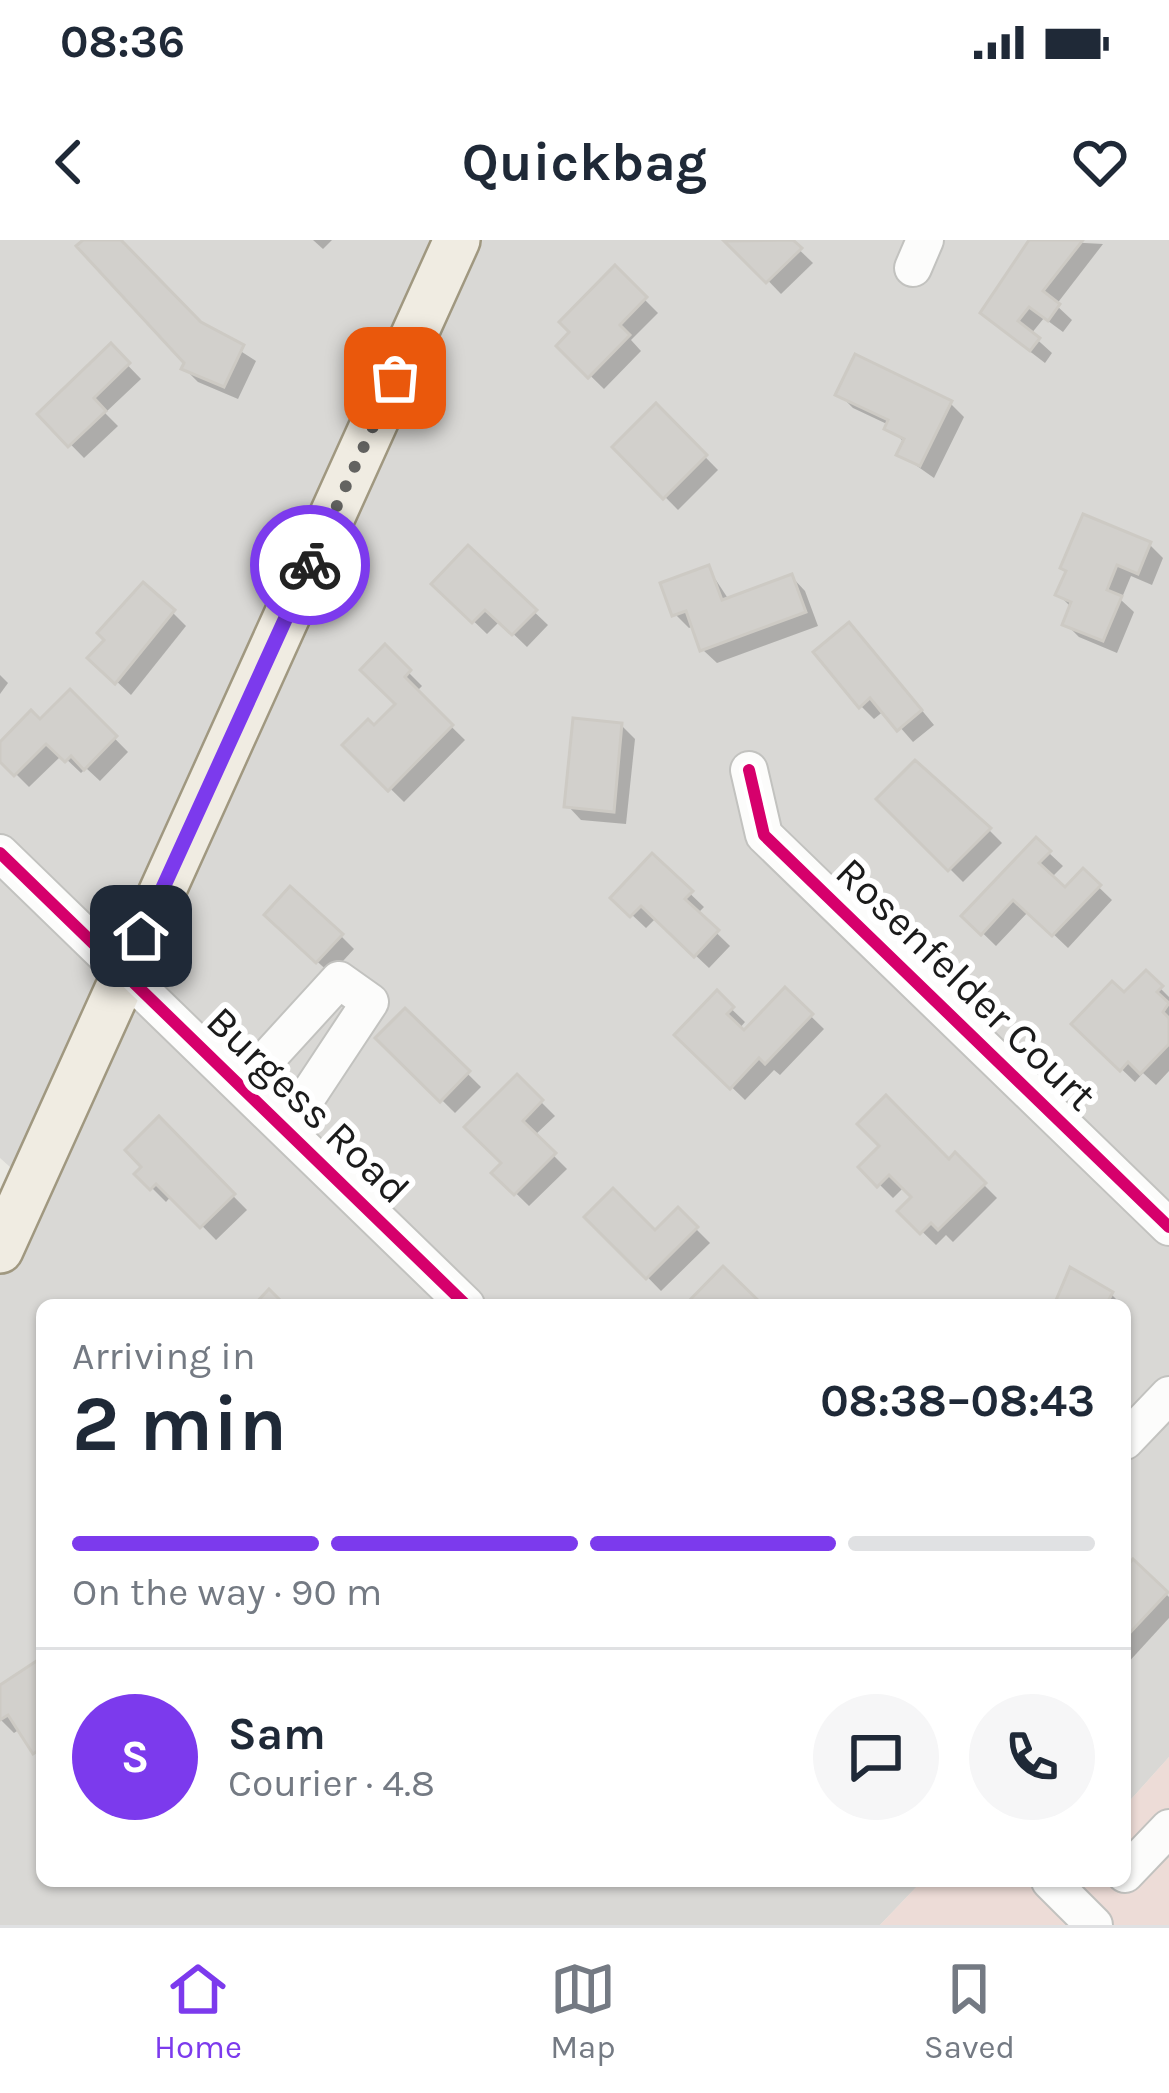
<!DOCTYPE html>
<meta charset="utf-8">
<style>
body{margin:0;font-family:Karla,sans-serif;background:#f6f6f7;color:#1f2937;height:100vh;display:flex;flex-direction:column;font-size:45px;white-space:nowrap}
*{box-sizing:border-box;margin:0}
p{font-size:39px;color:#747a83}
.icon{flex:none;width:66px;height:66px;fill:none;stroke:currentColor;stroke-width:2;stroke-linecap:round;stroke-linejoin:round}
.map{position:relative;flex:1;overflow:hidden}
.side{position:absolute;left:36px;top:1059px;width:1095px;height:588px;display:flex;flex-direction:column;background:#fff;border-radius:18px;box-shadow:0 3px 9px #0004}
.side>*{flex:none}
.pin{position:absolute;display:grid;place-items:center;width:102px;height:102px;color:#fff;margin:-51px;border-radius:24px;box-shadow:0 6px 18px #0006}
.courier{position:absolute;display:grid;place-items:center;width:120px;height:120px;margin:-60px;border:9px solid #7c3aed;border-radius:50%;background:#fff;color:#222;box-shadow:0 3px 15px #0007}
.summary em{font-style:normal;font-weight:700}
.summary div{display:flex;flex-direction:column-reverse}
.summary{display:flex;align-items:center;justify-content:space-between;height:204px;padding:0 36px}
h1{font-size:78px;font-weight:700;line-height:90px}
.bar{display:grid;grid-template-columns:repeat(4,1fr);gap:18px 12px;align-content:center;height:144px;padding:0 36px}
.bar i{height:15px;border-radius:9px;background:#e0e1e3}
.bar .current{background:#7c3aed}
.bar p{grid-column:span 4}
.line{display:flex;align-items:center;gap:30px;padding:0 36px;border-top:3px solid #e0e1e3}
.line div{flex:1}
.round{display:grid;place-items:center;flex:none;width:126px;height:126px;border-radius:63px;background:#f6f6f7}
.status{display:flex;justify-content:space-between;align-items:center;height:84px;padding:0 60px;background:#fff;direction:ltr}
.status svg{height:33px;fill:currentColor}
header{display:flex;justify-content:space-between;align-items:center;height:156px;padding:0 36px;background:#fff;font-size:54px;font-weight:700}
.menu{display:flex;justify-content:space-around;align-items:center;height:168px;border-top:3px solid #e0e1e3;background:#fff;font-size:33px;color:#747a83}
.menu a{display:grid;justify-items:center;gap:6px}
.menu .current{color:#7c3aed}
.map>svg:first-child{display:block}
.residential{fill:#d9d8d5}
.commercial{fill:#eddcd7}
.shadow{fill:#0003}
.building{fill:#d2d0cc;stroke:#cdcac4;stroke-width:3}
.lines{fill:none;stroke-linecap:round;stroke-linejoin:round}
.minor-casing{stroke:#c2c2bf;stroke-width:40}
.major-casing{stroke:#a09880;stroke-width:50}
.minor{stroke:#fcfcfb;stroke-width:36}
.major{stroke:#f0ece2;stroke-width:45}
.cycleway-casing{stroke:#fff;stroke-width:20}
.cycleway{stroke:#d6006c;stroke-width:12}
.done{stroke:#636361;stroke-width:12;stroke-dasharray:0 21.6}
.route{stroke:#7c3aed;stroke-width:15}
.labels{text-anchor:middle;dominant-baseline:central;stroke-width:12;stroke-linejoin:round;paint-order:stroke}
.street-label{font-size:42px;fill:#1b1b1b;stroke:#fff}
</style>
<div class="status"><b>08:36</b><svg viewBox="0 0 49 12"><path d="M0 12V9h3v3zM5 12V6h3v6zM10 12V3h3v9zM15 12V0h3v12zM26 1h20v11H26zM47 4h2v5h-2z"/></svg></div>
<header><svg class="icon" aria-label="back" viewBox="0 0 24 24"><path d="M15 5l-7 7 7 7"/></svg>Quickbag<svg class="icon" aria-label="heart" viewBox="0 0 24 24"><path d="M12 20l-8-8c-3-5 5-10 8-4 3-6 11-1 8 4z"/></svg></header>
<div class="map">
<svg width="1169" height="1685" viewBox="0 0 1169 1685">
<rect width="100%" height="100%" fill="#eae9e3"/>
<g class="residential">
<polygon points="0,0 435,0 19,935 0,918"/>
<polygon points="473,0 1169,0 1169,1517 1125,1566 1125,1065 484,1065 143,731"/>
<polygon points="129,747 452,1065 42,1065 42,1641 922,1641 880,1685 0,1685 0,1035"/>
</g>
<polygon class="commercial" points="1169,1517 1169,1685 880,1685 922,1641 1125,1641 1125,1566"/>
<g class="shadow">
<polygon points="87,0 117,0 200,85 256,121 238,159 198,142 184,128 187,122"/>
<polygon points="313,0 332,0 323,9"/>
<polygon points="729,0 789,0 813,23 781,54"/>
<polygon points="1030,0 1103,4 1056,65 1072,80 1063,92 1044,78 1031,94 1052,113 1045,123 997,86"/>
<polygon points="615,30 658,73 631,100 641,111 604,149 560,106"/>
<polygon points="111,108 141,139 105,173 118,186 84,218 41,174"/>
<polygon points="839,154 950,163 964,177 934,238 900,214 905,204 889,185 853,168"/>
<polygon points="656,167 718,230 678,270 616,207"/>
<polygon points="1150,305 1163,318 1152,345 1131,336 1121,360 1134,372 1117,413 1079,397 1066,384 1072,368 1059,355"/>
<polygon points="468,309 548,385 527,407 500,381 487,394 435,344"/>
<polygon points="708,328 729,360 792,337 805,351 818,386 717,423 703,410 694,386 689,388 675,374"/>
<polygon points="173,373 186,386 131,455 92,418"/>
<polygon points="863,399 934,485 913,502 885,470 874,479 861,466"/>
<polygon points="385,409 422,446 416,452 465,500 404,562 346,505 374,489 398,464"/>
<polygon points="0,435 8,443 0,454"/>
<polygon points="70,453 128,512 100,541 86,528 81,533 62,515 29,547 0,518 0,506 40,483"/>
<polygon points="621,485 635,499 626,584 581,580 568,566"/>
<polygon points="880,559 989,590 1002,603 963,642"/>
<polygon points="1036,601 1063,626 1051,638 1065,652 1083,632 1112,660 1068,708 1029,671 996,706 965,676"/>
<polygon points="653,618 704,667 697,674 730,706 709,728 656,678 646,688 614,658"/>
<polygon points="281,689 341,696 354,709 331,734"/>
<polygon points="1146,734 1169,757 1169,831 1156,845 1143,833 1135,842 1075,784 1124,756"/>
<polygon points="785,751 824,789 780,835 774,830 745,860 678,795 717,755 745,782 739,789 744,794"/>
<polygon points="405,772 481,847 455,873 379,798"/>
<polygon points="517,838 555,876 534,896 567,929 529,966 495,933 505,923"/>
<polygon points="159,881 247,970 216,1000 172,955 166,962 138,934"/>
<polygon points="883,906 949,923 955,916 997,958 953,1002 946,995 936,1005 901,971 915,957 905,946 893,958 862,927"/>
<polygon points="678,971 710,1003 661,1051 589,977 655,994"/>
<polygon points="1111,1054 1122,1065 1055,1065"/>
<polygon points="1134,1323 1169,1357 1169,1378 1125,1426 1125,1332"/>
<polygon points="37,1424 42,1429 42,1518 20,1489 14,1493 0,1479 0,1448"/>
</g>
<g class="building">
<polygon points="83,0 121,0 201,82 244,105 224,147 181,129 184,123 76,6"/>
<polygon points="793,0 802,8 766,43 724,1"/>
<polygon points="1029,0 1083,0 1043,51 1060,64 1048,81 1029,67 1018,81 1040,98 1030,111 980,73"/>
<polygon points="615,25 647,57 620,85 630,95 588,138 556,106 569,92 559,82"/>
<polygon points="111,103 130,123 94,158 106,171 68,207 37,174"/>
<polygon points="855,114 952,161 920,226 896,215 904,199 884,189 888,180 835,155"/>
<polygon points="656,163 707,215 663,259 612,207"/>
<polygon points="1083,274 1151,302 1138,334 1117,325 1107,350 1122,356 1103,401 1062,385 1071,362 1055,355 1066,331 1060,328"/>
<polygon points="468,305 537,370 512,395 485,370 472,383 431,344"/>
<polygon points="709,325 722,360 792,334 806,372 700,411 686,371 672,376 660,343"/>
<polygon points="143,342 175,370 115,444 87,418 104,400 97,393"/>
<polygon points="849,382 922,470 897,491 870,458 859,468 813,412"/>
<polygon points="385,404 411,430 405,437 453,485 388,551 342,505 368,479 374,485 395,464 360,430"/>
<polygon points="70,449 117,496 84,530 71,516 65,522 46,504 14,536 0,522 0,502 31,470 40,479"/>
<polygon points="573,478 622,483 614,572 564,567"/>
<polygon points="915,520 991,588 948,631 876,559"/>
<polygon points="1036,597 1051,611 1039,623 1065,647 1083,628 1101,645 1052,696 1013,660 981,695 961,676"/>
<polygon points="652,613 693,651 685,659 719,690 694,717 641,666 630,677 610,658"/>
<polygon points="290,646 343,694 316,723 264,675"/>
<polygon points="1146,730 1163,746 1157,752 1169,763 1163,772 1169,778 1169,804 1140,834 1128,822 1120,831 1071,784 1112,741 1124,752"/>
<polygon points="785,747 813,774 765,824 759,818 730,849 674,795 717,750 734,767 727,774 744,790"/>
<polygon points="405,768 470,831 440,862 375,798"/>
<polygon points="517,834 543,860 523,881 556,913 514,955 491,933 501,923 464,887"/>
<polygon points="886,855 949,919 955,912 986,943 938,990 931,983 920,994 897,971 911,957 889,935 877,947 858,927 879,906 857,884"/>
<polygon points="159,876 235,954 200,988 156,944 150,950 134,934 141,927 125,910"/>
<polygon points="613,948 655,990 678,967 698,987 646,1039 584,977"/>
<polygon points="723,1026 763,1065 685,1065"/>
<polygon points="1070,1027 1113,1052 1106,1065 1054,1065"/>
<polygon points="269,1049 285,1065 254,1065"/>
<polygon points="1133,1319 1168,1352 1125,1398 1125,1328"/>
<polygon points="38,1420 42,1508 33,1514 8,1475 0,1480 0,1445"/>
</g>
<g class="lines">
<g class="minor-casing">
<g id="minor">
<polyline points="913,28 925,0"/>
<polyline points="749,530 764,595 1169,987"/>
<polyline points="0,613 466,1065"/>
<polyline points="242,846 339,740 370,762 286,889"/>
<polyline points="1125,1201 1169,1155"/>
<polyline points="1125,1634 1169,1588"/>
<polyline points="1050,1641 1094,1685"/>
</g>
</g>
<g class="major-casing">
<polyline id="major" points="0,1010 457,0"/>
</g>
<use href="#minor" class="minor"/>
<use href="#major" class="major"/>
<g class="cycleway-casing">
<g id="cycleway">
<polyline points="749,530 764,595 1169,987"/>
<polyline points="0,613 466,1065"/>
</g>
</g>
<use href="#cycleway" class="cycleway"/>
</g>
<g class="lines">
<polyline class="done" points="310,325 395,138"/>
<polyline class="route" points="141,696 310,325"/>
</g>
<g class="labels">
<g class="street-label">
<text transform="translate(966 744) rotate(44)">Rosenfelder Court</text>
<text transform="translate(308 865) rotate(44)">Burgess Road</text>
</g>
</g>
</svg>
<div class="pin" style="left:395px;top:138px;background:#ea580c"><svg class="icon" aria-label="bag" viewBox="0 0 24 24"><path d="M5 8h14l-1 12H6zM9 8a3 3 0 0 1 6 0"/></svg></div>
<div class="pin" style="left:141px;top:696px;background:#1f2937"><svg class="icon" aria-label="home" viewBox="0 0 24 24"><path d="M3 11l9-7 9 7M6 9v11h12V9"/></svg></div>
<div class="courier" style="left:310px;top:325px"><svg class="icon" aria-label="bike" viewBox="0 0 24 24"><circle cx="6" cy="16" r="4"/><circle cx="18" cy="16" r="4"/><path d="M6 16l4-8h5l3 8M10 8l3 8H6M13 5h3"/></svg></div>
<section class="side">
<div class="summary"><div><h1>2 min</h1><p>Arriving in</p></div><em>08:38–08:43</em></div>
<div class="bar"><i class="current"></i><i class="current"></i><i class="current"></i><i></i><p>On the way · 90 m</p></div>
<div class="line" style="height:216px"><b class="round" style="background:#7c3aed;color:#fff">S</b><div><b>Sam</b><p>Courier · 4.8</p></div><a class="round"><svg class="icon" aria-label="chat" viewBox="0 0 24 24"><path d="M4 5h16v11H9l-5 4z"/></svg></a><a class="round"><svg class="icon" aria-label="phone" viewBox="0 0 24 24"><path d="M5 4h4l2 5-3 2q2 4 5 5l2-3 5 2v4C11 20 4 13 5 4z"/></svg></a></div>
</section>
</div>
<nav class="menu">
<a class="current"><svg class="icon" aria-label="home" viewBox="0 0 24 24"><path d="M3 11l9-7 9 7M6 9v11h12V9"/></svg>Home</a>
<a><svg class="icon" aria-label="map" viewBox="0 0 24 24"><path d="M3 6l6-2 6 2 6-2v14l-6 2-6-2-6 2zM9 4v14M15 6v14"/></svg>Map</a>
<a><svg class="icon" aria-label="saved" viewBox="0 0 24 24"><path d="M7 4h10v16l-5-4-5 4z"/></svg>Saved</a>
</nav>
